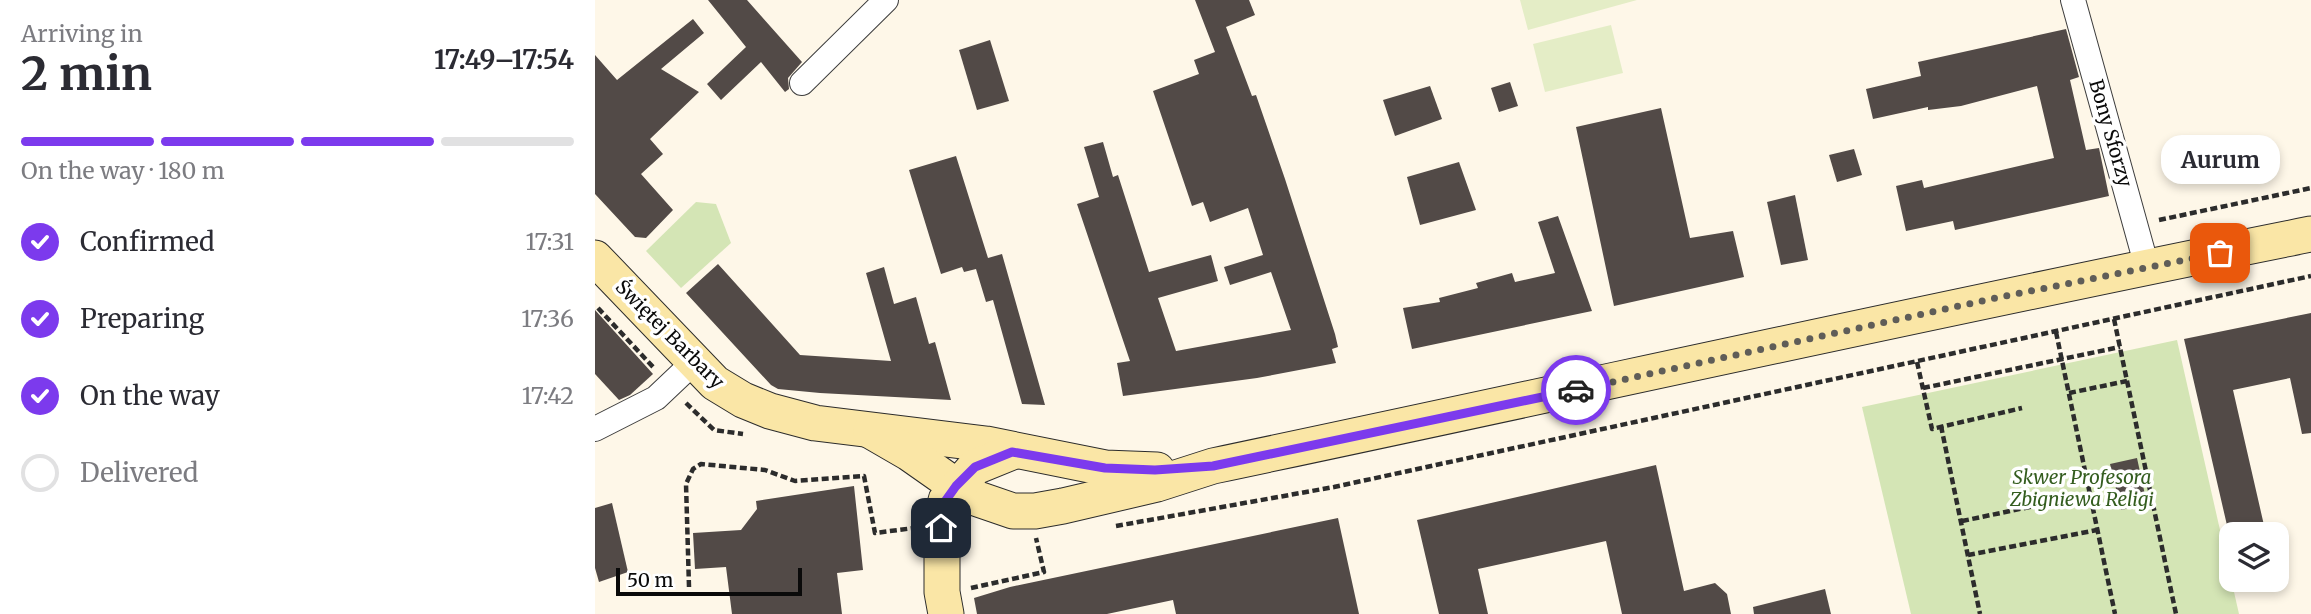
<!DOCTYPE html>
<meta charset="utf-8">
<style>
body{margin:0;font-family:Merriweather,serif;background:#f2f2f3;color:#2b2b33;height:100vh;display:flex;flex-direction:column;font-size:26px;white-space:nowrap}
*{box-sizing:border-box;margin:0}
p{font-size:23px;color:#7c7c81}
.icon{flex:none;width:38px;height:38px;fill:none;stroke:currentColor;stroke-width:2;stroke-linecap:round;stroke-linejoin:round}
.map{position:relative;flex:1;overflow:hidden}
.side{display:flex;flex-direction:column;background:#fff;width:595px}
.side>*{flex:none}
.controls{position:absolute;left:1624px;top:522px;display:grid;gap:14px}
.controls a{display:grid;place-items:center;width:70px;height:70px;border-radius:14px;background:#fff;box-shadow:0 4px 10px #0003;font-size:35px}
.scale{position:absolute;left:21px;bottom:18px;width:186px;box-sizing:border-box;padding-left:7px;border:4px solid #0a0a0a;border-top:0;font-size:19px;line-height:24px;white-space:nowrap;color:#0a0a0a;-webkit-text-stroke:5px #fff;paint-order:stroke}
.pin{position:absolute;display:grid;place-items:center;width:60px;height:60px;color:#fff;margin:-30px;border-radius:14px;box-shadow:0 4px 10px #0006}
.courier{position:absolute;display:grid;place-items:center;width:70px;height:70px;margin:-35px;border:5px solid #7c3aed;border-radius:50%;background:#fff;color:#222;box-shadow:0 2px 9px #0007}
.bubble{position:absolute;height:49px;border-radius:21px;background:#fff;box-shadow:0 4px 10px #0003;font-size:23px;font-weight:700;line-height:49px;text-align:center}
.headline em{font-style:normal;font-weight:700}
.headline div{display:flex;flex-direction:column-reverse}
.headline{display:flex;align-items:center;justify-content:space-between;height:119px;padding:0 21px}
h1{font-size:46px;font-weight:700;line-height:52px}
.bar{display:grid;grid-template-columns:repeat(4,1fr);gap:10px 7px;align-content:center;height:84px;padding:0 21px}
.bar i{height:9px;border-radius:5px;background:#e1e1e2}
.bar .active{background:#7c3aed}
.bar p{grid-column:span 4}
ol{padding:0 21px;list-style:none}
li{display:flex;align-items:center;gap:21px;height:77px}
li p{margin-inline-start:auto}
li .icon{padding:7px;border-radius:50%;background:#7c3aed;color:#fff;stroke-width:4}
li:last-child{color:#7c7c81}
li i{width:38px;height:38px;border:4px solid #e1e1e2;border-radius:50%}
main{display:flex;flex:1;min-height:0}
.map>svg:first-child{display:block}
.green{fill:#d4e5b5}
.pitch{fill:#e4edc6}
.building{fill:#524a47}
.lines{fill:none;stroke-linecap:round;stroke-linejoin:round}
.street-casing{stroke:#3d3d3d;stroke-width:26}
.secondary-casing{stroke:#2c2c2c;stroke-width:37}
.path{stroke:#2c2c2c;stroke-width:4.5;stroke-dasharray:7 3.5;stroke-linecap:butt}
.street{stroke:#fff;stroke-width:24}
.secondary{stroke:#fae6a6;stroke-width:35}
.done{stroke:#5f5d58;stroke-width:7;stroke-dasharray:0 12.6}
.route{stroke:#7c3aed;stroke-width:9}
.labels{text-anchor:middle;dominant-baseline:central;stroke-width:7;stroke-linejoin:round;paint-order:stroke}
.street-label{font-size:19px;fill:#0a0a0a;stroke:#fff}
.park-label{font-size:19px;font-style:italic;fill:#345d1f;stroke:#fff}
</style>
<main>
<section class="side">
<div class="headline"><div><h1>2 min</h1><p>Arriving in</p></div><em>17:49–17:54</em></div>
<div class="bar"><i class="active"></i><i class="active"></i><i class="active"></i><i></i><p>On the way · 180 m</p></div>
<ol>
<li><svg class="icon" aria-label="check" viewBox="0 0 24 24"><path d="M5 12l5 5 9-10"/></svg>Confirmed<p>17:31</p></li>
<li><svg class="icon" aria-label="check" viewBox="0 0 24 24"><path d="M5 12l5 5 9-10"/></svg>Preparing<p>17:36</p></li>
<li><svg class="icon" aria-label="check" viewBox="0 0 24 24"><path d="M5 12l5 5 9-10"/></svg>On the way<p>17:42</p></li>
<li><i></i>Delivered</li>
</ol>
</section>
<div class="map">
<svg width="1716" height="614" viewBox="0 0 1716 614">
<rect width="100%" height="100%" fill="#fef7e8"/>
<g class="green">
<polygon points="101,202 121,204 136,243 86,288 51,251"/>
<polygon points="1582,340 1644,614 1316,614 1267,407"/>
</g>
<g class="pitch">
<polygon points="925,0 1042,0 933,30"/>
<polygon points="1016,25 1028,73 950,92 938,44"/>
</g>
<g class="building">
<polygon points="113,0 152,0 207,62 193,78 194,89 190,92 166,62 126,100 112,84 151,47"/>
<polygon points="600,0 654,0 660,15 631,27 657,96 661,95 690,179 740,334 743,347 737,349 741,363 662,378 528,396 522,363 535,361 482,204 504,197 489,147 508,142 518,177 523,175 554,272 616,255 623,281 563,298 581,351 696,330 676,272 635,285 629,267 668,255 653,208 615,222 608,202 597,206 558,91 604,74 599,60 620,52"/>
<polygon points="98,19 109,33 66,69 104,92 55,139 68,154 46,174 78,210 51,238 40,237 0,194 0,55 22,80"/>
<polygon points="1471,29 1484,77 1475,80 1491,150 1504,148 1514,196 1360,230 1358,221 1311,231 1301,186 1327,180 1329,188 1459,158 1442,86 1366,106 1333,110 1333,107 1278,119 1271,89 1326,76 1323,62"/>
<polygon points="395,40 414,101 382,110 364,50"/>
<polygon points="915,82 923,106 904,112 896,88"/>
<polygon points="835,86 847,119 800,136 788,100"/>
<polygon points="1066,108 1095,238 1138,231 1149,277 1019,306 981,127"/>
<polygon points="1259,149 1267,175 1242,182 1234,155"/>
<polygon points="361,156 393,258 407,254 450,405 427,404 398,300 391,302 381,269 369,272 367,267 346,274 314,170"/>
<polygon points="864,162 881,210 825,225 812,177"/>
<polygon points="1200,195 1213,260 1186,265 1172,202"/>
<polygon points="963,216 997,311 817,349 808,308 845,302 844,298 883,288 881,283 917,273 920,282 960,273 943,222"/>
<polygon points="123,264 205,355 296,361 271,273 289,267 299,304 321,297 334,344 340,342 356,400 225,393 183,389 176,385 91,293"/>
<polygon points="0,310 58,374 35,395 24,400 0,374"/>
<polygon points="1716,313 1716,433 1707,434 1695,378 1638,390 1671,534 1634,534 1589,339"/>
<polygon points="1542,458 1552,504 1526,510 1515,464"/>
<polygon points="1061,465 1089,591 1120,583 1132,594 1136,614 1027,614 1011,541 883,569 893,614 844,614 822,520"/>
<polygon points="259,486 268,570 242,573 247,614 137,614 131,567 100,569 98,533 146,530 162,509 161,501"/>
<polygon points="17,503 33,572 4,582 0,568 0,508"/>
<polygon points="743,518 764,614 581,614 578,600 512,614 382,614 379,598 415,587"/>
<polygon points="1230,589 1236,614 1159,614 1158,607"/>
</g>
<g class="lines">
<g class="street-casing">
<g id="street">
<polyline points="1478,0 1552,267"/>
<polyline points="207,83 291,0"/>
<polyline points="0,429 61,398 99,362"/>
</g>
</g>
<g class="secondary-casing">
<g id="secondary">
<polyline points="0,258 120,383 148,400 175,411 220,423 391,444 510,468 562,470"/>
<path d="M276 431 314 453 361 486 383 499 418 511H440L468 506 562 484 618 466C984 389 1349 307 1716 234"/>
<polyline points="351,614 347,592 347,528 351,500 380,467 417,452"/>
</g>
</g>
<g class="path">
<polyline points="1564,220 1716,188"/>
<polyline points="3,308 59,368"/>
<polyline points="1519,319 1581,614"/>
<polyline points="1461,332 1520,614"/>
<polyline points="1322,362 1337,429 1427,408"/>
<polyline points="1328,388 1525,347"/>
<polyline points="1474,393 1532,381"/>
<polyline points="91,403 119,430 148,434"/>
<polyline points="1346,426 1385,614"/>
<polyline points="1367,521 1449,504"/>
<polyline points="521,526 739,487 1716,276"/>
<polyline points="1373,555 1502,530"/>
<polyline points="94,587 91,484 98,469 106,464 170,470 200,481 269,476 280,533 319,528"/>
<polyline points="376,588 449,572 441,538"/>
</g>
<use href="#street" class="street"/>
<use href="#secondary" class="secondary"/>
</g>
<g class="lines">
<polyline class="done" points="981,390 1396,299 1625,253"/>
<polyline class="route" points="346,528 351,500 361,486 380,467 417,452 510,468 560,470 618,466 981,390"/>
</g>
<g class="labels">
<g class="street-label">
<text transform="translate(1516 133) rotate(74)">Bony Sforzy</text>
<text transform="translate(75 334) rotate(45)">Świętej Barbary</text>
</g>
<g class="park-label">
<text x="1487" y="477">Skwer Profesora<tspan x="1487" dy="22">Zbigniewa Religi</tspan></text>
</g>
</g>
</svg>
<div class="controls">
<a><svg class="icon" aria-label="layers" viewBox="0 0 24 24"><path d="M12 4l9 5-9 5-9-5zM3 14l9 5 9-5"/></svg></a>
</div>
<div class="scale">50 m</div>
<div class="pin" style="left:1625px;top:253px;background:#ea580c"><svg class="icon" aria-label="bag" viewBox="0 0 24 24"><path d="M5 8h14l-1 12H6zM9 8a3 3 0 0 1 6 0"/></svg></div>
<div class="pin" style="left:346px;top:528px;background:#1f2937"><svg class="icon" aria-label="home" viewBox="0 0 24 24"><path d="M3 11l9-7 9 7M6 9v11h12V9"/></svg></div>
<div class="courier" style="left:981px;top:390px"><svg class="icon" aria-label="car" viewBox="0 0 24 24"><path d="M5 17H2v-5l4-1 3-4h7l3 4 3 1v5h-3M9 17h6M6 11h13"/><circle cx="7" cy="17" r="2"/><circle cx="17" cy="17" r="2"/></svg></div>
<div class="bubble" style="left:1566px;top:135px;width:119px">Aurum</div>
</div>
</main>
